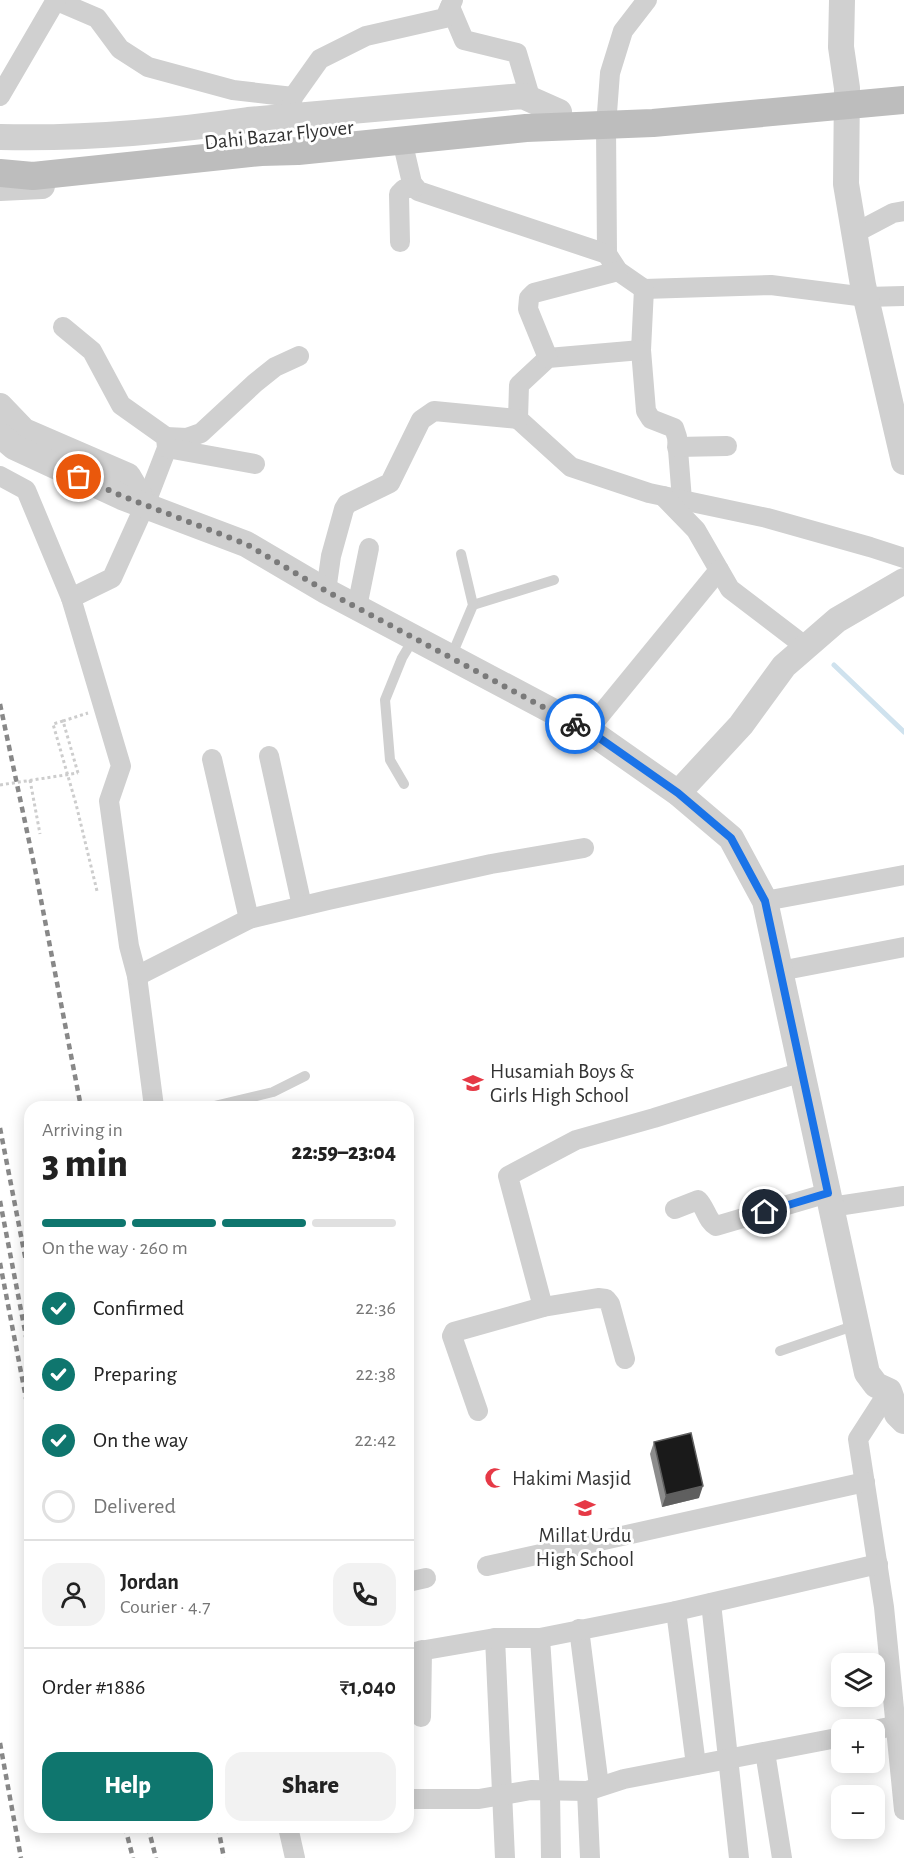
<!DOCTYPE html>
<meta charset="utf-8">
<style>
body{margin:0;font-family:"Alegreya Sans",sans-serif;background:#f2f2f2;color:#222;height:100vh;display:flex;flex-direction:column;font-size:22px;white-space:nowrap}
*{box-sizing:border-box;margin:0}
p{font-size:20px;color:#767676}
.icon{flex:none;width:33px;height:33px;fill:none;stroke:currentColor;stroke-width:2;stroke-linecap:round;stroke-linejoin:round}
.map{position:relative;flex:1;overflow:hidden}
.drawer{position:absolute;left:24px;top:1101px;width:390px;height:732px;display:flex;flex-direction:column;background:#fff;border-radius:18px;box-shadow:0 3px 15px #0003}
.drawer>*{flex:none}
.fabs{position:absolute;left:831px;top:1653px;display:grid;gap:12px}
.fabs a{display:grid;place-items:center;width:54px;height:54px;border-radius:12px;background:#fff;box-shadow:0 3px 15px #0003;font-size:30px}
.pin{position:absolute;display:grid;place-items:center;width:51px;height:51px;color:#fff;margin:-26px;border:3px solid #fff;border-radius:50%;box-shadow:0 2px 6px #0007}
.courier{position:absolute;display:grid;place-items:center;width:60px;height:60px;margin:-30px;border:4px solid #1a73e8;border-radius:50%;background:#fff;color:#222;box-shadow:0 2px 8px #0007}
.summary em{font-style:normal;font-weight:800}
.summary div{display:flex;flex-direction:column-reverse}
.summary{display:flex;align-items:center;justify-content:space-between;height:102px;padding:0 18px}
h1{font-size:39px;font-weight:800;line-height:45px}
.bar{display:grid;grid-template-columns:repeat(4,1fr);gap:9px 6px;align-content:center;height:72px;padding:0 18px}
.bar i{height:8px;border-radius:4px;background:#e0e0e0}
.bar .selected{background:#0f766e}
.bar p{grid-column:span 4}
.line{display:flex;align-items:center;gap:15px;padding:0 18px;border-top:2px solid #e0e0e0}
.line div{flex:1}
.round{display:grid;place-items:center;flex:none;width:63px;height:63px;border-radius:18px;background:#f2f2f2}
ol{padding:0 18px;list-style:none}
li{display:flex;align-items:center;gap:18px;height:66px}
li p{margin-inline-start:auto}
li .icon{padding:6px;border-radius:50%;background:#0f766e;color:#fff;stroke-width:4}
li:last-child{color:#767676}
li i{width:33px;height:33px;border:3px solid #e0e0e0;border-radius:50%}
.action{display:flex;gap:12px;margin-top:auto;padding:12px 18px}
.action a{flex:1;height:69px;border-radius:18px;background:#0f766e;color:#fff;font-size:24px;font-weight:800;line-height:69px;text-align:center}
.action a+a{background:#f2f2f2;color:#222}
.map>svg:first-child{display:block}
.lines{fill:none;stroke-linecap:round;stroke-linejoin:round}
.stream{stroke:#cfe2ee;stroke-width:5}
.path{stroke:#cdcdcd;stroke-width:3;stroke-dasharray:3 3;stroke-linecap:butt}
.service{stroke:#d0d0d0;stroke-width:10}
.minor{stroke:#d0d0d0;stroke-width:20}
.tertiary{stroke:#d0d0d0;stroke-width:26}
.secondary{stroke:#bdbdbd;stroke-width:28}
.rail{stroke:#888;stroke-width:4.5;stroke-dasharray:6 4.5;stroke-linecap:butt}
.path-bridge{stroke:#cdcdcd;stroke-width:3;stroke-dasharray:3 3;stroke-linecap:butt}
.wall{fill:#8c8c8c}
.shaded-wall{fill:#5f5f5f}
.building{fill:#1a1a1a;stroke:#5f5f5f;stroke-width:1.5}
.done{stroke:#7a7a7a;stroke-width:6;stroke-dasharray:0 10.8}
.route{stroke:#1a73e8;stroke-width:8}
.labels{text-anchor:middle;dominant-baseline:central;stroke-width:6;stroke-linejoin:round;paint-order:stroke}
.street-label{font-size:21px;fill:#333;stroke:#fff}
.poi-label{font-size:21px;fill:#333;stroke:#fff;text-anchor:start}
</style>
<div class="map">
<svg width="904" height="1858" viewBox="0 0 904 1858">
<rect width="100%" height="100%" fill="#fff"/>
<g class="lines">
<polyline class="stream" points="834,665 904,732"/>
<g class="path">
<polyline points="63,721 53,724 76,804 97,891"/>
<polyline points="78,773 63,721 88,713"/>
<polyline points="30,780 40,834"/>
</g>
<g class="service">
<polyline points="473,605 554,580"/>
<polyline points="451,657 473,605 461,554"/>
<polyline points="404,784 390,760 385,700 402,658 414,638"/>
<polyline points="210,1107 273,1092 305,1076"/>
<polyline points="780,1351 856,1325"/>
</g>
<g class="minor">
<polyline points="55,0 97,18 120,49 148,67 233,90 293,97"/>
<polyline points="647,0 623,31 610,73 606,126 607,254 618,271 644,289 771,285 866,297 904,296"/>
<polyline points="450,7 464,40 517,53 531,100"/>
<polyline points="0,96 56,0"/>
<polyline points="291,108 293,97 320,59 366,36 445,18 453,0"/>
<polyline points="405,153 412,183 418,191 607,254"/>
<polyline points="855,233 893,213 904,211"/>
<polyline points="400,242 399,194 404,189 415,187"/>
<polyline points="644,289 641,350 646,411 651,419 674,428 677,437 682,500"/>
<polyline points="63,327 92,351 121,405 166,437 167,448 145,505 112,578 71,598"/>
<polyline points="641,350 548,358 519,385 518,419 571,467 649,493 767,518 870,547 904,558"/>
<polyline points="548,358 528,309 529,298 534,293 618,271"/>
<polyline points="166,437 187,438 201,433 255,383 275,367 299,356"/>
<polyline points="677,447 727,446"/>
<polyline points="167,448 255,464"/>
<polyline points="0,476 26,490 71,598 121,766 109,801 129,946 137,976 154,1107"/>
<polyline points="663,496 696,530 730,589 806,647"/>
<polyline points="326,591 331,556 344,509 347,504 390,483 421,420 434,411 518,419"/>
<polyline points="357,607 369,548"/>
<polyline points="588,730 719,570"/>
<polyline points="269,756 302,906"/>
<polyline points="212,759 249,919"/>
<polyline points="765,901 904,875"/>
<polyline points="780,971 904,947"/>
<polyline points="137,976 249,919 328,900 491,864 584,848"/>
<polyline points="831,1207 904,1196"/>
<path d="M675 1209 698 1200C706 1208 707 1221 716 1226L828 1193"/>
<polyline points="543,1307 508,1176 576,1140 654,1118 802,1072"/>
<polyline points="889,1391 858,1439 884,1607 904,1810"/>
<polyline points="478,1411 452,1336 454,1332 543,1307 598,1298 606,1299 610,1304 625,1359"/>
<polyline points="487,1566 865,1482"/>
<polyline points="408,1582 426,1578"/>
<polyline points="711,1603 739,1858"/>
<polyline points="676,1611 696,1765"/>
<polyline points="579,1629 599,1786"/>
<polyline points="495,1638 505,1858"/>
<polyline points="540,1638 550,1791 551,1858"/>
<polyline points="408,1653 495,1638 540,1638 676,1611 878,1564"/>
<polyline points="421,1717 422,1650"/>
<polyline points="874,1730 904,1724"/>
<polyline points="765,1752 782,1858"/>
<polyline points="587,1791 590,1858"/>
<polyline points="408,1799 479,1799 531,1790 587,1791 624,1779 842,1737"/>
<polyline points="288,1827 295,1858"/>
</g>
<g class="tertiary">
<polyline points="842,0 841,47 847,88 846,184 863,285 904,462"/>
<path d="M0 137C83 139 166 132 248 120L523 96 559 112"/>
<polyline points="0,188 42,186"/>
<polyline points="0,406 24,431 128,476 145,505"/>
<polyline points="0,435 14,447 122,497 246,544 326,591 588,730 678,793 731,838 765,901 867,1373 876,1385 889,1391 897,1414 904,1421"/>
<polyline points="678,793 741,725 784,666 837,620 904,581"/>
</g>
<polyline class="secondary" points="0,173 33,176 261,152 298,151 526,128 653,123 904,100"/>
<g class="rail">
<polyline points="0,704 36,874 81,1107"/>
<polyline points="0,1128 30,1282"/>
<polyline points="0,1201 30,1357"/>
<polyline points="0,1263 30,1419"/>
<polyline points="0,1743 21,1858"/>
<polyline points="125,1827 133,1858"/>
<polyline points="148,1827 156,1858"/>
<polyline points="218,1827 224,1858"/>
</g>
<polyline class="path-bridge" points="0,785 78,773"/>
</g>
<polygon class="wall" points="654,1442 699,1498 662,1507 650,1454"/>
<polygon class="shaded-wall" points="703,1486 699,1498 662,1507 666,1495"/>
<polygon class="building" points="691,1433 703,1486 666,1495 654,1442"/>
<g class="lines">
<polyline class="done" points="79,477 122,496 246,544 326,591 575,724"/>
<polyline class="route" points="575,724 588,730 678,793 731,838 765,901 828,1193 765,1212"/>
</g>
<defs>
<g id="school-bare" transform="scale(1.62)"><path d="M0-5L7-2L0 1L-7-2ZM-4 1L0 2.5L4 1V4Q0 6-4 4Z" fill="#e63946" stroke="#fff" stroke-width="2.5" paint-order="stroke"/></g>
<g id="mosque-bare" transform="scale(1.62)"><path d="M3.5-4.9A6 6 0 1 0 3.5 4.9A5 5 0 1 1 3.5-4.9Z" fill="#e63946" stroke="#fff" stroke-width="2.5" paint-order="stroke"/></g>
</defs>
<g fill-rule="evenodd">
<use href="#school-bare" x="473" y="1083"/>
<use href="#mosque-bare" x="495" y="1478"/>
<use href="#school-bare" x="585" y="1508"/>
</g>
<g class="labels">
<g class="street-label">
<text transform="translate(279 135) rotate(-6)">Dahi Bazar Flyover</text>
</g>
<g class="poi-label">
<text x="490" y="1071">Husamiah Boys &amp;<tspan x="490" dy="24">Girls High School</tspan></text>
<text x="512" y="1478">Hakimi Masjid</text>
<text x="585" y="1535" text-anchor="middle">Millat Urdu<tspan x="585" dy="24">High School</tspan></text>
</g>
</g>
</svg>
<div class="fabs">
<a><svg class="icon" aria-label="layers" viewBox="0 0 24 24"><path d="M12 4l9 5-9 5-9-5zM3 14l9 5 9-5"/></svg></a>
<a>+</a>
<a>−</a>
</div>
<div class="pin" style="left:79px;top:477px;background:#ea580c"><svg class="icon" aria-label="bag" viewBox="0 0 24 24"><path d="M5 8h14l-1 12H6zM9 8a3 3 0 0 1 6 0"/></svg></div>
<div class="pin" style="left:765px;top:1212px;background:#1f2937"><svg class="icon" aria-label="home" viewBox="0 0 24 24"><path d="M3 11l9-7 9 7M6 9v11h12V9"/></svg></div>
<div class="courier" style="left:575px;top:724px"><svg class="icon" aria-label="bike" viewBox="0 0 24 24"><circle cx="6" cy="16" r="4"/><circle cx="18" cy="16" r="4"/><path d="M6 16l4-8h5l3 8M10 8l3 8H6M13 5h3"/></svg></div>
<section class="drawer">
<div class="summary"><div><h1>3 min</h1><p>Arriving in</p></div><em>22:59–23:04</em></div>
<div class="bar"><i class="selected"></i><i class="selected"></i><i class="selected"></i><i></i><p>On the way · 260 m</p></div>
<ol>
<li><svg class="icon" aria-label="check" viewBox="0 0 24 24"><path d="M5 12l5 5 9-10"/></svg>Confirmed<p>22:36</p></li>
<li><svg class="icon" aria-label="check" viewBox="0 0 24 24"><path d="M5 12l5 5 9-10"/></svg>Preparing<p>22:38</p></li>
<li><svg class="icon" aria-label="check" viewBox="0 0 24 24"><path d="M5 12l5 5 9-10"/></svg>On the way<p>22:42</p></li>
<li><i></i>Delivered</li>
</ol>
<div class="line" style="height:108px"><a class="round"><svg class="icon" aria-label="person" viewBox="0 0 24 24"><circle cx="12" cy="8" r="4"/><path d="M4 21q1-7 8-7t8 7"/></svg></a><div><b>Jordan</b><p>Courier · 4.7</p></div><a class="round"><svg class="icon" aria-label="phone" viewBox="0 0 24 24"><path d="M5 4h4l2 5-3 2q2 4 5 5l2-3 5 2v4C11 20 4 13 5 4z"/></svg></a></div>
<div class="line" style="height:78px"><div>Order #1886</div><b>₹1,040</b></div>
<div class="action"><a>Help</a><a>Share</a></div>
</section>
</div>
